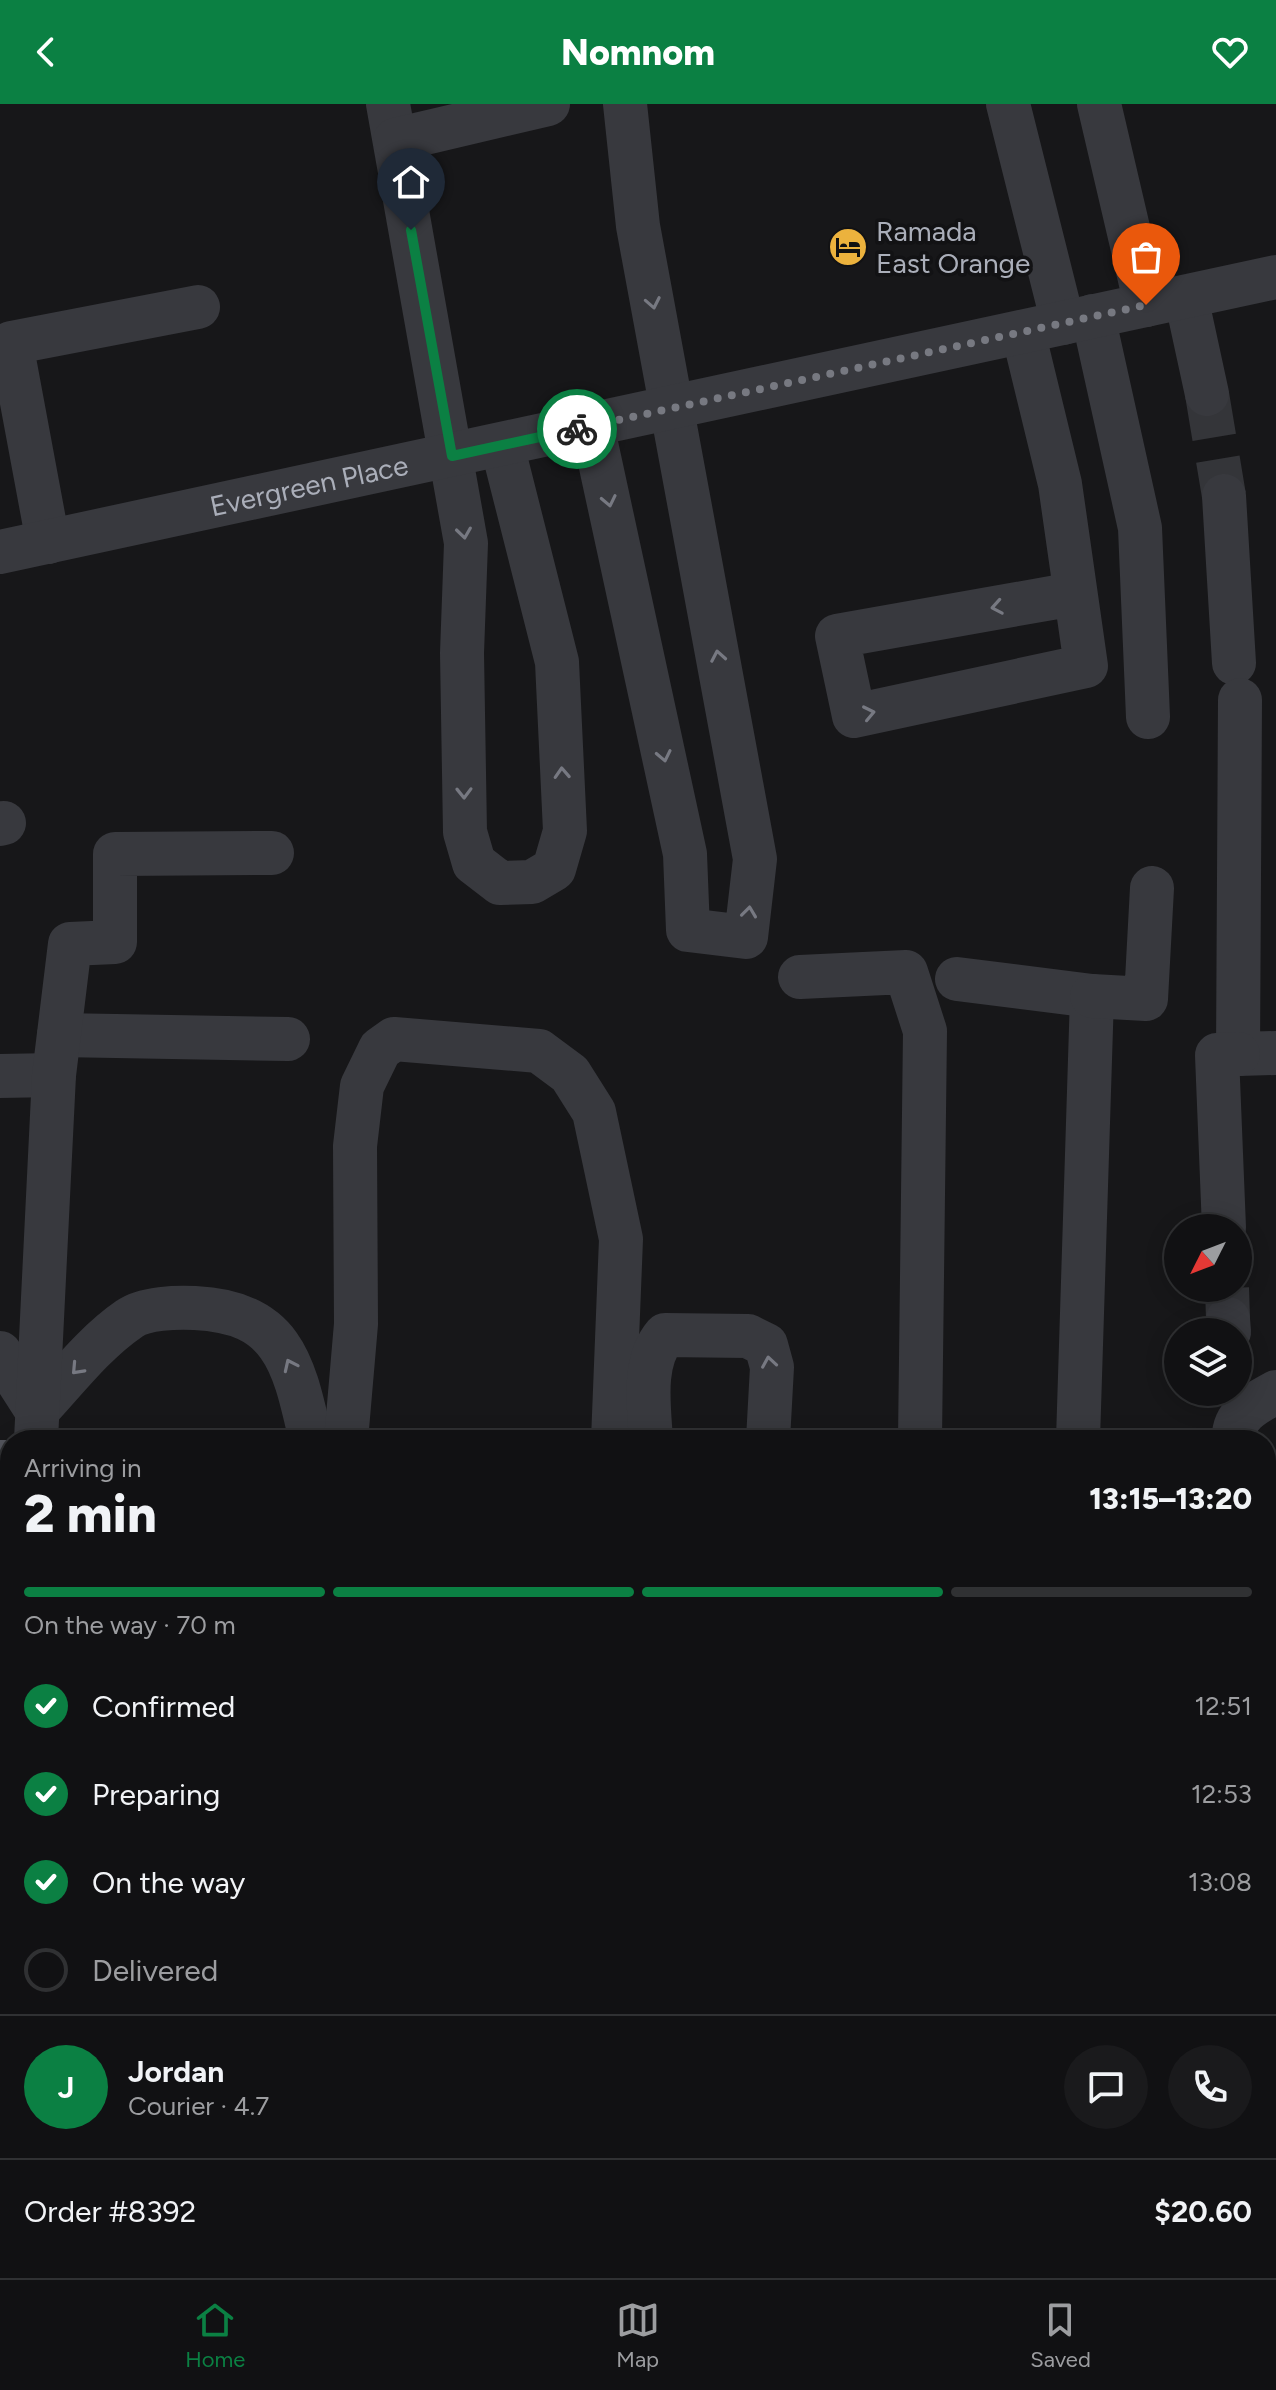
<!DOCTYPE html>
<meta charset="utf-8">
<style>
body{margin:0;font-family:Figtree,sans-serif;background:#1a1a1c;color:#f1f3f6;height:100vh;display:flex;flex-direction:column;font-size:30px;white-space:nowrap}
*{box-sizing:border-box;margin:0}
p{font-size:26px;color:#9c9da0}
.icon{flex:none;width:44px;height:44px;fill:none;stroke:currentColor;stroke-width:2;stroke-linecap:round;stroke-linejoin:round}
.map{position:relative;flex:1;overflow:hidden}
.side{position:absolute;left:0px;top:1326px;width:1276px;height:848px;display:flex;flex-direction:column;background:#111113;border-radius:32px 32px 0 0;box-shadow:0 4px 20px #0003,0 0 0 2px #303133}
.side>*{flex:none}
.needle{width:52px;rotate:228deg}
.tools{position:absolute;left:1164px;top:1110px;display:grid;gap:16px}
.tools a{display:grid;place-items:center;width:88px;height:88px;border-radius:50%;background:#111113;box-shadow:0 4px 20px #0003,0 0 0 2px #303133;font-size:40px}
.pin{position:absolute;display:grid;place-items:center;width:68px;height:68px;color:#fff;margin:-82px -34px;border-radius:50% 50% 50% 0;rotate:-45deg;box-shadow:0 0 8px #0007}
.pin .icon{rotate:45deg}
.courier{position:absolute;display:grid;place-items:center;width:80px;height:80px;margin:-40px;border:6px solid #0b8043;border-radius:50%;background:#fff;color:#222;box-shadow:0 2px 10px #0007}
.overview em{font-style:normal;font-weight:800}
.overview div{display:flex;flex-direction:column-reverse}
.overview{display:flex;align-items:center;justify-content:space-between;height:136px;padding:0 24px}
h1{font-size:52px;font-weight:800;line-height:60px}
.bar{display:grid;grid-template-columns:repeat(4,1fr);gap:12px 8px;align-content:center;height:96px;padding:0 24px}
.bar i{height:10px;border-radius:6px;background:#303133}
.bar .current{background:#0b8043}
.bar p{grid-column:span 4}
.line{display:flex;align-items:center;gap:20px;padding:0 24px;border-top:2px solid #303133}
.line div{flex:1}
.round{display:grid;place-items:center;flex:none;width:84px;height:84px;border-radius:42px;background:#1a1a1c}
ol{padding:0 24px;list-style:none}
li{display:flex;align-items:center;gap:24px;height:88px}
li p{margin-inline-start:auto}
li .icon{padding:8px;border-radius:50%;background:#0b8043;color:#fff;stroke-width:4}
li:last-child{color:#9c9da0}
li i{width:44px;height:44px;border:4px solid #303133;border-radius:50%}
header{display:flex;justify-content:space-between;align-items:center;height:104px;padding:0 24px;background:#0b8043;color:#fff;font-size:36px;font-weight:800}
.dock{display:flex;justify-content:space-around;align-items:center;height:112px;border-top:2px solid #303133;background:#111113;font-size:22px;color:#9c9da0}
.dock a{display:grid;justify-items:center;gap:4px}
.dock .current{color:#0b8043}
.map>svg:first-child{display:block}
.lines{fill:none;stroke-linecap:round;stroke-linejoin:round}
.minor-tunnel{stroke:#343539;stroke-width:44;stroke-dasharray:44 22;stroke-linecap:butt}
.minor{stroke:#38393e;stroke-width:44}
.major{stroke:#54565d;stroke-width:44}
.oneway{stroke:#777982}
.done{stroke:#777981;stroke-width:8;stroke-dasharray:0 14.4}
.route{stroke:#0b8043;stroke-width:10}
.labels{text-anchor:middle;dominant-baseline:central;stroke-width:7;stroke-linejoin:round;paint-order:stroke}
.poi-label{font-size:28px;fill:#aaaeb9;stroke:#121214;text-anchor:start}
.street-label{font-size:28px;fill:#aaaeb9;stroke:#121214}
</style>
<header><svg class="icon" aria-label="back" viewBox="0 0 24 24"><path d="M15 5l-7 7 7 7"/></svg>Nomnom<svg class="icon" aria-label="heart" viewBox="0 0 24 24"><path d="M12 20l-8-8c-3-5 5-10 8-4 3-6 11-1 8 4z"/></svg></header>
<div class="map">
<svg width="1276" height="2174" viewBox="0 0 1276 2174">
<rect width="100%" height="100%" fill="#171719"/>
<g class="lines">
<g class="minor-tunnel">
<polyline points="1207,290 1224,392"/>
<polyline points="1227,1184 1228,1215"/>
</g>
<g class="minor">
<polyline points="388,0 466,439 462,549 465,728 474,759 500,779 532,778 554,765 565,727 557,558 502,341"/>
<polyline points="1008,0 1063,219"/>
<polyline points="1099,0 1146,201"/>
<polyline points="395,36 548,0"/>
<polyline points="1186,193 1207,290"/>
<polyline points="1093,212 1140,424 1148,613"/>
<polyline points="1023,228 1060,380 1086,562 854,612 837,532 1074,490"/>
<polyline points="592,321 685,750 688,826 746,833 755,755 638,122 625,0"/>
<polyline points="1224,392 1234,559"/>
<polyline points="48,438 11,239 198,203"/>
<path id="s1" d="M0 448 1276 173"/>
<polyline points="1240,596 1238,950 1276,949"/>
<polyline points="0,720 4,719"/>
<polyline points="800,873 906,868 925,927 920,1336"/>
<polyline points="957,875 1092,892 1078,1336"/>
<polyline points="1092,892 1146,895 1152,784"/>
<polyline points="59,931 288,935"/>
<polyline points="0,972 54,971"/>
<polyline points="1224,1124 1217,951 1238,950"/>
<polyline points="1228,1215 1229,1228"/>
<path d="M0 1249 37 1307C66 1276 94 1239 129 1215 144 1204 177 1203 195 1204 285 1208 294 1262 311 1336"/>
<polyline points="36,1336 54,971 70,840 115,838 115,750 272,749"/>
<polyline points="346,1336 356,1220 355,1042 362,982 380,945 394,935 539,947 570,970 594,1008 621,1135 613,1336"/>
<path d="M651 1336C649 1302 642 1258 665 1231L748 1232 766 1241 772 1263 768 1336"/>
<path d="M1234 1336C1232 1310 1256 1299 1276 1288"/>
<polyline points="754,2164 755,2174"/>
<polyline points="1162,2164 1162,2174"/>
<polyline points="236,2174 236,2164"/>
<polyline points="665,2174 665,2164"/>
</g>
<g class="major">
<polyline points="0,1358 10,1358"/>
<polyline points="1266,1370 1276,1370"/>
</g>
</g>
<defs><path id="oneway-chevron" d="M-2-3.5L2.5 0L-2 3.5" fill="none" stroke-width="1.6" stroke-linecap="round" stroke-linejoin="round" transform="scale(2)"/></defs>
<g class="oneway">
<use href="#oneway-chevron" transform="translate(653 199) rotate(79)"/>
<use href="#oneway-chevron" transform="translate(609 397) rotate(78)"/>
<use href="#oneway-chevron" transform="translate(464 429) rotate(82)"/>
<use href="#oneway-chevron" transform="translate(997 503) rotate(170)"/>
<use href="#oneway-chevron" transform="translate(718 552) rotate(-100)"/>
<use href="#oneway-chevron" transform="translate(869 609) rotate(-12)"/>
<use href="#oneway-chevron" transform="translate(664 652) rotate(78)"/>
<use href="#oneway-chevron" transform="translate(562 669) rotate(-93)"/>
<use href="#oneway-chevron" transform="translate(464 689) rotate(89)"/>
<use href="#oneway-chevron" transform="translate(749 808) rotate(-83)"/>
<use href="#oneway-chevron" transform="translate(769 1258) rotate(-99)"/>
<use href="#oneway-chevron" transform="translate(290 1261) rotate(-115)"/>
<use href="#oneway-chevron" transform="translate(77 1265) rotate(133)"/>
</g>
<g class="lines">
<polyline class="done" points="577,325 1146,201"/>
<polyline class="route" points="411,126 452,352 577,325"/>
</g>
<defs>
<g id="hotel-disc" transform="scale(2)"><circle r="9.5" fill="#ecb23d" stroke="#121214"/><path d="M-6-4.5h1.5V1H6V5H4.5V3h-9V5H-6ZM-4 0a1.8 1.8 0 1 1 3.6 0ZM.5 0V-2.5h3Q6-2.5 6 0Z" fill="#111"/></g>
</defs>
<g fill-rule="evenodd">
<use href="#hotel-disc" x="848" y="143"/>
</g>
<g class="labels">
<g class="poi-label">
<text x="876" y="127">Ramada<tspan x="876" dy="32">East Orange</tspan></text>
</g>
<g class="street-label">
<text stroke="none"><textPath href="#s1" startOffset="316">Evergreen Place</textPath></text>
</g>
</g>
</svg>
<div class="tools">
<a><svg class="needle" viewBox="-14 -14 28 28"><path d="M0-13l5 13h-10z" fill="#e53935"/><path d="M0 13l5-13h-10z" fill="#9c9da0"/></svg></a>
<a><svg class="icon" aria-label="layers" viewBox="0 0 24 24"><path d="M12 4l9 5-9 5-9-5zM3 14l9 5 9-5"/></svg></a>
</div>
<div class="pin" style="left:1146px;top:201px;background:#ea580c"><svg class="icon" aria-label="bag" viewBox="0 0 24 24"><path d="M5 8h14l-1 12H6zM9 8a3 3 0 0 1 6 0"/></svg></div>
<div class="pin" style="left:411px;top:126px;background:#1f2937"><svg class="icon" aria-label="home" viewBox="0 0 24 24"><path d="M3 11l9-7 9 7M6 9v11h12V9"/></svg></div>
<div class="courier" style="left:577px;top:325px"><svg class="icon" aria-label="bike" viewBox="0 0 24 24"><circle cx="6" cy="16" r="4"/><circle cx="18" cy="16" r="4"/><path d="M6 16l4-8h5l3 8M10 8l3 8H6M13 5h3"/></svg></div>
<section class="side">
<div class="overview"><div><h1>2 min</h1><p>Arriving in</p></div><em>13:15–13:20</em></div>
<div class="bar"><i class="current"></i><i class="current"></i><i class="current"></i><i></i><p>On the way · 70 m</p></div>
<ol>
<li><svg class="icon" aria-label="check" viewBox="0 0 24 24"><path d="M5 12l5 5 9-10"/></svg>Confirmed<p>12:51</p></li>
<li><svg class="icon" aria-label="check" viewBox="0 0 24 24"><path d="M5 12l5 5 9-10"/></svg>Preparing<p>12:53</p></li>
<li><svg class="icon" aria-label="check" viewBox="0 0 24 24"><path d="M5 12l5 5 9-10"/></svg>On the way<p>13:08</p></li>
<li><i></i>Delivered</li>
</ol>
<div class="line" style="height:144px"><b class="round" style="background:#0b8043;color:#fff">J</b><div><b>Jordan</b><p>Courier · 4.7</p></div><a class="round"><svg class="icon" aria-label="chat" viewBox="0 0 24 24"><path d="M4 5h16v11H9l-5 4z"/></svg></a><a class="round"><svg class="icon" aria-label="phone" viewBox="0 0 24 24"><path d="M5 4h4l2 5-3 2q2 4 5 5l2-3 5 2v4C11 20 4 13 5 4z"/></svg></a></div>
<div class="line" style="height:104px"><div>Order #8392</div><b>$20.60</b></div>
</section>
</div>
<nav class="dock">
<a class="current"><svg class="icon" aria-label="home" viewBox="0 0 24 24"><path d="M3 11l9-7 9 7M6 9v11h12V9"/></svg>Home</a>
<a><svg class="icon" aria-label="map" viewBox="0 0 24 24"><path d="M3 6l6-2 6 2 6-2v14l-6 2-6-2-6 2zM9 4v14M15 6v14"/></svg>Map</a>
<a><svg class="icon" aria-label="saved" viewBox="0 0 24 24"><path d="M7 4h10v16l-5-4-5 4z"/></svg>Saved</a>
</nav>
